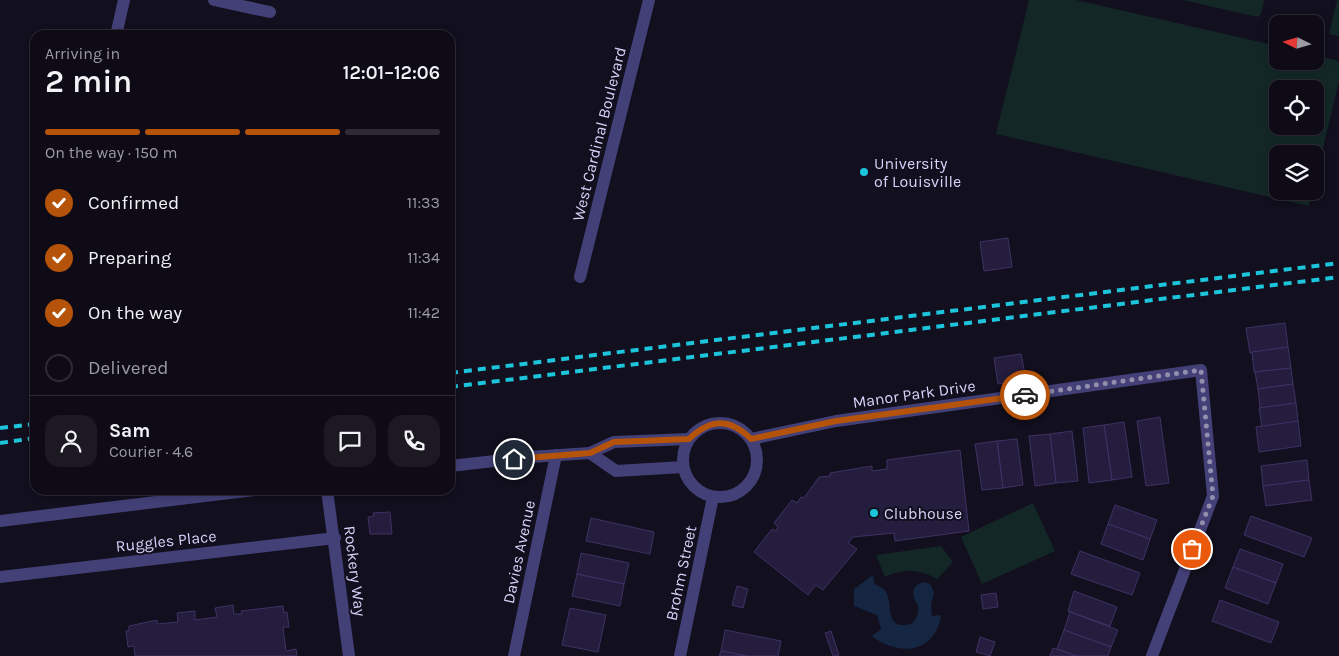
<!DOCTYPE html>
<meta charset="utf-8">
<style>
body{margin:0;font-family:Karla,sans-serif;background:#1c1923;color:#f1f3f6;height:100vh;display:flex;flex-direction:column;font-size:19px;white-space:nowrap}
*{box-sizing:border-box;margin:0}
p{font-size:16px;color:#9b9ba1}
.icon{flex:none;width:28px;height:28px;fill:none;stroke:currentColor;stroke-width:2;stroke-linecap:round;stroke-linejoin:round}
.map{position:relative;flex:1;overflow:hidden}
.side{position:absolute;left:30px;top:30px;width:425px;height:465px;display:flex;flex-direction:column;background:#0e0b16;border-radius:15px;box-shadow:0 2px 8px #0003,0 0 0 1px #2e2b35}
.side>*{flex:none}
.needle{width:32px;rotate:275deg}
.buttons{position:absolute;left:1269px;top:15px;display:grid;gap:10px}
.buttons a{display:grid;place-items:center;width:55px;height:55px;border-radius:10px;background:#0e0b16;box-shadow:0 2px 8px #0003,0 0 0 1px #2e2b35;font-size:25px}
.pin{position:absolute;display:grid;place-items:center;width:42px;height:42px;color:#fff;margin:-21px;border:2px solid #fff;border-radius:50%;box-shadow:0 1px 5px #0007}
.courier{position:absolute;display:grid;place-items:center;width:50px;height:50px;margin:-25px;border:4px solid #b45309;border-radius:50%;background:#fff;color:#222;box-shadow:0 1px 6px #0007}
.headline em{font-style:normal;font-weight:600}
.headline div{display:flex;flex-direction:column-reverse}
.headline{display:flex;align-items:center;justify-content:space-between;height:85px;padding:0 15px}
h1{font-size:32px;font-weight:600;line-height:38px}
.bar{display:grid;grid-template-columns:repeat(4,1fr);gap:8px 5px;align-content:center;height:60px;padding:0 15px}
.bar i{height:6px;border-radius:4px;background:#2e2b35}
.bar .active{background:#b45309}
.bar p{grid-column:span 4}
.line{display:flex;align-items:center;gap:12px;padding:0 15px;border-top:1px solid #2e2b35}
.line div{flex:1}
.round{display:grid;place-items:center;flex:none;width:52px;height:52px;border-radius:15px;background:#1c1923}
ol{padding:0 15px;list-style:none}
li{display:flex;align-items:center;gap:15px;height:55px}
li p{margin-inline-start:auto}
li .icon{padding:5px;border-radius:50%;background:#b45309;color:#fff;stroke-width:4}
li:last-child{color:#9b9ba1}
li i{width:28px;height:28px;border:2px solid #2e2b35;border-radius:50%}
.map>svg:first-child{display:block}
.green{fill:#132727;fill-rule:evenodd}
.water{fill:#152642}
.building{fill:#241d3d;stroke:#3e3266}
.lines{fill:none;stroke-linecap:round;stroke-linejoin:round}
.minor{stroke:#434078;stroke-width:12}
.rail{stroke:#1cc5db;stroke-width:4;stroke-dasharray:8 6;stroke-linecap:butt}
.done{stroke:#928eac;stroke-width:5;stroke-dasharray:0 9}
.route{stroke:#b45309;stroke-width:6}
.poi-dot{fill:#1cc5db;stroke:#120f1e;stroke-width:2}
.labels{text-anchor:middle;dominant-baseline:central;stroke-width:4;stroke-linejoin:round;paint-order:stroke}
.street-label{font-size:16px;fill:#d7d2f9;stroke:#120f1e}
.poi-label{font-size:16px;fill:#d7d2f9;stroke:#120f1e;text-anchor:start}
</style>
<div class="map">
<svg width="1339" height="656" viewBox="0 0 1339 656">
<rect width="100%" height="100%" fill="#120f1e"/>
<g class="green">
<path d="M1029 0H1076L1277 46 1278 61H1315V55L1339 61V81L1315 182V154H1278V191H1313L1309 206 996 134ZM1278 89H1315V126H1278Z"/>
<polygon points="1183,0 1264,0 1261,14 1257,17"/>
<polygon points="1337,0 1339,0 1339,36 1329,34"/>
<polygon points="1033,503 1055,551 982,584 961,537"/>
<path d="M941 546 953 562 937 579C918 569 905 568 885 577L876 555Z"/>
</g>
<path class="water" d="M873 575 874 583C878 587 884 587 886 592 893 603 885 627 905 625 909 625 913 623 915 620 918 615 919 610 918 605 911 595 911 584 925 582L931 585 934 594 931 604 932 616 941 615C935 655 897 656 872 636L881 629 877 615 854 606V589Z"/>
<g class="building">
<polygon points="1008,238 1012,267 984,271 980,242"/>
<polygon points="1285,323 1288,347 1250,353 1246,328"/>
<polygon points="1288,347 1291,368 1254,372 1252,352"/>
<polygon points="1021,354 1026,379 998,384 994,358"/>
<polygon points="1291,368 1293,384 1258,389 1255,372"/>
<polygon points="1293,384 1296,403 1260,408 1258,389"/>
<polygon points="1296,403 1298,421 1262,427 1259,408"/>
<polygon points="1160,417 1169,483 1146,486 1137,421"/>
<polygon points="1298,421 1301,446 1259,452 1256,427"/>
<polygon points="1124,422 1132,477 1112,480 1104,425"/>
<polygon points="1104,425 1112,480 1089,483 1083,428"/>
<polygon points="1072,431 1078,481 1056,483 1050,434"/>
<polygon points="1050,434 1056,483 1035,486 1029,436"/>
<polygon points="1017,439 1023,485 1003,488 997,441"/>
<polygon points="997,441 1003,488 982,490 975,444"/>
<polygon points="960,450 969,531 895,541 894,533 853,537 848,543 857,549 823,590 816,585 808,595 754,552 772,529 776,531 778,527 774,523 792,500 797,503 801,497 804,498 819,477 830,476 830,473 872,466 872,471 887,469 887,460"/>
<polygon points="1307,460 1309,480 1263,486 1261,466"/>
<polygon points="1309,480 1312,500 1266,506 1263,486"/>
<polygon points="1115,505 1157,520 1150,539 1108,524"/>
<polygon points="390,512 392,534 370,534 368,517 374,516 373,513"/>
<polygon points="1251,516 1312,538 1304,557 1244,535"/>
<polygon points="591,518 654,532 650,554 586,541"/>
<polygon points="1108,524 1150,539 1143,560 1101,544"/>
<polygon points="1240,549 1283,564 1276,583 1233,567"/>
<polygon points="1080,551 1140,573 1132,595 1071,574"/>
<polygon points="581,553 629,563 624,584 577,574"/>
<polygon points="1233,567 1276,583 1268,604 1225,588"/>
<polygon points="577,574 624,584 620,606 572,596"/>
<polygon points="737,586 748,589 743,608 732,605"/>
<polygon points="1074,591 1117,607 1110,626 1068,611"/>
<polygon points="996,593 998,607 983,609 981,595"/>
<polygon points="1220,600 1279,622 1271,643 1212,621"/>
<polygon points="233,605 234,614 242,614 241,611 283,606 284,613 287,612 289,627 283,627 286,651 296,649 297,656 135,656 134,646 128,647 126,631 129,631 129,626 157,620 157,624 178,622 177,613 195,611 195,620 217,617 215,608"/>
<polygon points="570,608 606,615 598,652 562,645"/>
<polygon points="1070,612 1118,630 1111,647 1064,630"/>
<polygon points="725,630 781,641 778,656 747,656 721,651"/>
<polygon points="1064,630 1111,647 1108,656 1077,656 1057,649"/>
<polygon points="831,631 839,655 835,656 833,656 825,633"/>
<polygon points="980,637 995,642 990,656 976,652"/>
<polygon points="1053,648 1077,656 1050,656"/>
<polygon points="721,651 747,656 719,656"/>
</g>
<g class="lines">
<g class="minor">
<polyline points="214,0 270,12"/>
<polyline points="117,31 124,0"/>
<polyline points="580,277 649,0"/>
<circle cx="720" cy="460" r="37"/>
<polyline points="751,439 836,421 1201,370 1213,496 1152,656"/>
<polyline points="450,466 530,457 590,453"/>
<polyline points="683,467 616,471 590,453 614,442 689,439"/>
<polyline points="327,490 349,656"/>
<polyline points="0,521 254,490"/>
<polyline points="0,577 335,538"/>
<polyline points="514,656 556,455"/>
<polyline points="680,656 713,497"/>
</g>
<g class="rail">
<polyline points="450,373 1339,263"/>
<polyline points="450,387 1339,277"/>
<polyline points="0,428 35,424"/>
<polyline points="0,443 35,438"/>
</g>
</g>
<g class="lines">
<polyline class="done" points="1025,395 1201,370 1213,496 1192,549"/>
<path class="route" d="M514 459 590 453 614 442 689 439C711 418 730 418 751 439L836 421 1025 395"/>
</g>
<g class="poi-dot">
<circle cx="864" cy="172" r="5"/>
<circle cx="874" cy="513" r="5"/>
</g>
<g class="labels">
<g class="street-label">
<text transform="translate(599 134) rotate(-76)">West Cardinal Boulevard</text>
<text transform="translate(914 394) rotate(-8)">Manor Park Drive</text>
<text transform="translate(166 541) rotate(-6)">Ruggles Place</text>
<text transform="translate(519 552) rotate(-78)">Davies Avenue</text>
<text transform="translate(355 571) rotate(83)">Rockery Way</text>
<text transform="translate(681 573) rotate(-78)">Brohm Street</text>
</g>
<g class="poi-label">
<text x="874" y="163">University<tspan x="874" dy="18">of Louisville</tspan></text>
<text x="884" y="513">Clubhouse</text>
</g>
</g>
</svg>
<div class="buttons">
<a><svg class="needle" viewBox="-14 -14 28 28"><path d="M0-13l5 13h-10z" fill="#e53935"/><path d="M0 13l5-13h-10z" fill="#9b9ba1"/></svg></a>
<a><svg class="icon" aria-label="locate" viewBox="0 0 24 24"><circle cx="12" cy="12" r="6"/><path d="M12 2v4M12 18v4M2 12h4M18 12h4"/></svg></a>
<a><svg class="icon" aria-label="layers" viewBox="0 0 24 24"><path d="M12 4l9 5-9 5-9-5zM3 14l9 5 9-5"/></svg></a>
</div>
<div class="pin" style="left:1192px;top:549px;background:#ea580c"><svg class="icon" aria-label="bag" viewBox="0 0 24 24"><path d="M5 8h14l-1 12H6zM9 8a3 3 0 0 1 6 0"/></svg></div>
<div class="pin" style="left:514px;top:459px;background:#1f2937"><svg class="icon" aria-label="home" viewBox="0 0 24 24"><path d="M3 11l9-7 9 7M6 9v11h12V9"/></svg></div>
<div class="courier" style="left:1025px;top:395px"><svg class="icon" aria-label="car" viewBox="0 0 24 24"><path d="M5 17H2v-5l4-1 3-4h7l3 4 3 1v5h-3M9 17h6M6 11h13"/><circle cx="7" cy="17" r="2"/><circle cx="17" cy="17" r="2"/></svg></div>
<section class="side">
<div class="headline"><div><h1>2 min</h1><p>Arriving in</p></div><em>12:01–12:06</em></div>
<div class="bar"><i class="active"></i><i class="active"></i><i class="active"></i><i></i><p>On the way · 150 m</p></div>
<ol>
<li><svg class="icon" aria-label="check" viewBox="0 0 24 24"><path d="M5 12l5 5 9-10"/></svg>Confirmed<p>11:33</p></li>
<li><svg class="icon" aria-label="check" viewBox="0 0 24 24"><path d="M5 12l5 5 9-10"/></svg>Preparing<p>11:34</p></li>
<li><svg class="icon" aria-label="check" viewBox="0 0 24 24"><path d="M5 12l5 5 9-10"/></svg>On the way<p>11:42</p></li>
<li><i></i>Delivered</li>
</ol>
<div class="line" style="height:90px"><a class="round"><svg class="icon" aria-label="person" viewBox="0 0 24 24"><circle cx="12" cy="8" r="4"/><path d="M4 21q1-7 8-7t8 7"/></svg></a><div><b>Sam</b><p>Courier · 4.6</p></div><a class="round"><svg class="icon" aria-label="chat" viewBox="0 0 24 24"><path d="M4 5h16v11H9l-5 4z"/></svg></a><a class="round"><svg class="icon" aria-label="phone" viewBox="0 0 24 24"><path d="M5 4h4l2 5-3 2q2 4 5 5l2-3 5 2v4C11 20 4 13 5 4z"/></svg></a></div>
</section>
</div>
